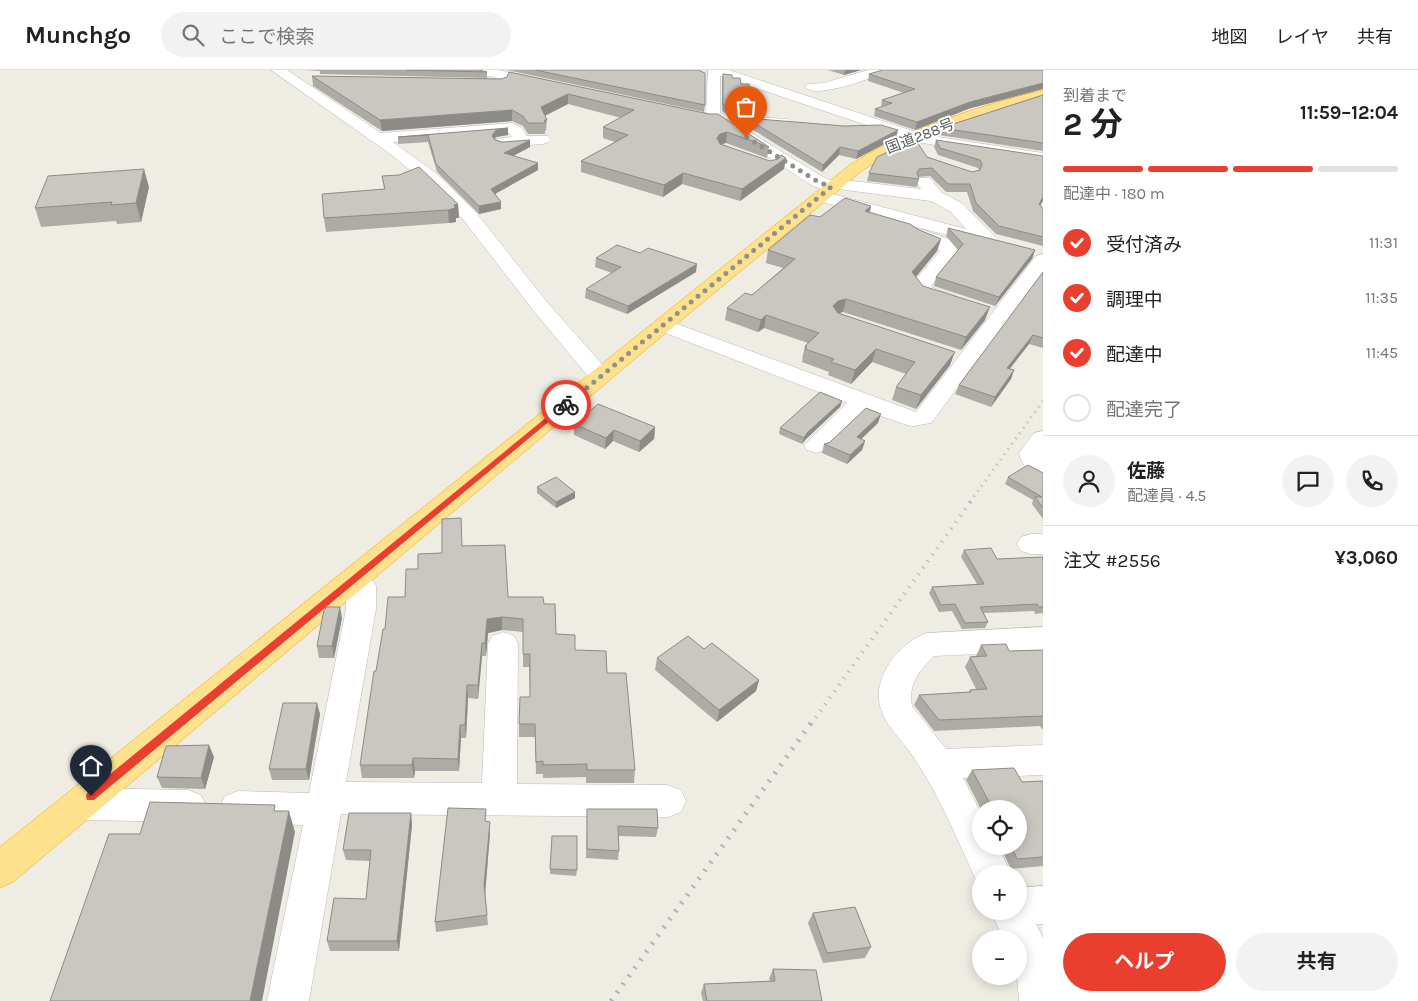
<!DOCTYPE html>
<html lang="ja">
<meta charset="utf-8">
<style>
body{margin:0;font-family:Karla,"Noto Sans JP",sans-serif;background:#f2f2f2;color:#222;height:100vh;display:flex;flex-direction:column;font-size:19px;white-space:nowrap}
*{box-sizing:border-box;margin:0}
p{font-size:16px;color:#767676}
.icon{flex:none;width:28px;height:28px;fill:none;stroke:currentColor;stroke-width:2;stroke-linecap:round;stroke-linejoin:round}
.map{position:relative;flex:1;overflow:hidden}
.side{display:flex;flex-direction:column;background:#fff;width:375px}
.side>*{flex:none}
.controls{position:absolute;left:972px;top:730px;display:grid;gap:10px}
.controls a{display:grid;place-items:center;width:55px;height:55px;border-radius:50%;background:#fff;box-shadow:0 2px 12px #0003;font-size:25px}
.pin{position:absolute;display:grid;place-items:center;width:42px;height:42px;color:#fff;margin:-51px -21px;border-radius:50% 50% 50% 0;rotate:-45deg;box-shadow:0 0 5px #0007}
.pin .icon{rotate:45deg}
.courier{position:absolute;display:grid;place-items:center;width:50px;height:50px;margin:-25px;border:4px solid #ea3e2f;border-radius:50%;background:#fff;color:#222;box-shadow:0 1px 6px #0007}
.head em{font-style:normal;font-weight:700}
.head div{display:flex;flex-direction:column-reverse}
.head{display:flex;align-items:center;justify-content:space-between;height:85px;padding:0 20px}
h1{font-size:32px;font-weight:700;line-height:38px}
.bar{display:grid;grid-template-columns:repeat(4,1fr);gap:8px 5px;align-content:center;height:60px;padding:0 20px}
.bar i{height:6px;border-radius:4px;background:#e0e0e0}
.bar .current{background:#ea3e2f}
.bar p{grid-column:span 4}
.line{display:flex;align-items:center;gap:12px;padding:0 20px;border-top:1px solid #e0e0e0}
.line div{flex:1}
.round{display:grid;place-items:center;flex:none;width:52px;height:52px;border-radius:26px;background:#f2f2f2}
ol{padding:0 20px;list-style:none}
li{display:flex;align-items:center;gap:15px;height:55px}
li p{margin-inline-start:auto}
li .icon{padding:5px;border-radius:50%;background:#ea3e2f;color:#fff;stroke-width:4}
li:last-child{color:#767676}
li i{width:28px;height:28px;border:2px solid #e0e0e0;border-radius:50%}
.primary-button{display:flex;gap:10px;margin-top:auto;padding:10px 20px}
.primary-button a{flex:1;height:58px;border-radius:30px;background:#ea3e2f;color:#fff;font-size:20px;font-weight:700;line-height:58px;text-align:center}
.primary-button a+a{background:#f2f2f2;color:#222}
header{display:flex;align-items:center;gap:30px;box-sizing:border-box;height:70px;padding:0 25px;background:#fff;border-bottom:1px solid #e0e0e0}
header strong{font-size:24px}
nav{display:flex;gap:28px;margin-inline-start:auto;font-size:18px}
.search{width:350px;height:45px;background:#f2f2f2;display:flex;align-items:center;gap:12px;box-sizing:border-box;padding:0 18px;border-radius:28px;color:#767676;font-size:19px}
main{display:flex;flex:1;min-height:0}
.map>svg:first-child{display:block}
.lines{fill:none;stroke-linecap:round;stroke-linejoin:round}
.minor-casing{stroke:#b7babe;stroke-width:1}
.highway-casing{stroke:#f3a800;stroke-width:1}
.minor{fill:#fff;fill-rule:evenodd}
.highway{fill:#fde18d;fill-rule:evenodd}
.rail-far2{stroke:#b3b4b5;stroke-width:3;stroke-dasharray:1 5.5;stroke-linecap:butt}
.rail-far1{stroke:#b3b4b5;stroke-width:4;stroke-dasharray:1 7;stroke-linecap:butt}
.rail{stroke:#b3b4b5;stroke-width:5;stroke-dasharray:2 8;stroke-linecap:butt}
.wall{fill:#aeaba6}
.shaded-wall{fill:#8d8b87}
.building{fill:#cac7c1;stroke:#8d8b87}
.route{fill:#ea3e2f}
.done{stroke:#8f9191;stroke-width:5;stroke-dasharray:0 9}
.labels{text-anchor:middle;dominant-baseline:central;stroke-width:4;stroke-linejoin:round;paint-order:stroke}
.street-label{font-size:15px;fill:#5c6065;stroke:#fff}
</style>
<header>
<strong>Munchgo</strong>
<div class="search"><svg class="icon" aria-label="search" viewBox="0 0 24 24"><circle cx="10" cy="10" r="6"/><path d="M15 15l6 6"/></svg>ここで検索</div>
<nav><a>地図</a><a>レイヤ</a><a>共有</a></nav>
</header>
<main>
<div class="map">
<svg width="1043" height="931" viewBox="0 0 1043 931">
<rect width="100%" height="100%" fill="#efece4"/>
<g class="lines">
<g class="minor-casing">
<g id="minor">
<polygon points="271,0 287,0 381,63 512,53 522,58 527,66 548,66 551,69 548,72 543,74 502,77 496,75 494,72 496,69 512,67 509,63 393,72 437,104 474,140 547,232 608,301 611,306 608,311 600,313 592,311 533,240 462,148 425,112 389,83"/>
<polygon points="472,0 498,0 549,11 551,14 544,18 474,3"/>
<path d="M708 0H729L925 65 1043 83V93L917 72 720 6V42L724 45 788 49 791 52 788 55 783 57 737 54 823 107 830 110 835 109 921 119 916 112 918 108H930L941 122 963 134 998 170 996 174 984 175 815 130 812 126 815 122 821 121 966 159 951 142 931 131 838 119C829 124 820 118 811 115L717 53 684 49 682 46 684 43H706Z"/>
<path d="M868 0H889L887 3C871 7 816 30 805 17L807 14 824 13Z"/>
<path d="M917 158 949 169 959 181 931 216C940 224 955 221 962 231L959 235C943 239 919 230 910 216L940 181C931 172 915 174 908 164L910 160Z"/>
<polygon points="1043,184 1043,203 931,353 913,356 907,355 866,341 825,380 816,383 807,380 804,375 847,333 655,259 651,255 655,251 662,249 669,251 916,342 1036,186"/>
<path d="M1043 361V406C1031 403 1021 396 1019 383L1034 363Z"/>
<polygon points="1031,464 1043,464 1043,484 1031,484 1021,481 1017,474 1021,467"/>
<polygon points="356,499 366,502 376,516 376,539 346,712 482,713 488,574 492,566 503,562 514,566 518,574 517,714 668,715 681,720 686,731 681,742 668,747 341,744 309,931 267,931 303,755 238,753 225,748 220,737 225,726 238,721 309,723 346,539 346,517 342,509 346,502"/>
<path d="M1043 557V581L934 586C919 601 908 614 912 636L946 679 1043 675V705L963 708 981 743V776H998L1011 804H981V817L979 816C957 770 938 720 907 678 896 664 881 649 879 630 876 602 902 571 927 563Z"/>
<polygon points="82,718 188,720 201,725 206,736 201,747 188,752 82,750 69,745 64,734 69,723"/>
<polygon points="1043,816 1043,854 1036,854 1043,868 1043,931 1019,931 1017,906 1019,906 1019,869 1003,869 991,841 1019,841 1019,818"/>
</g>
</g>
<g class="highway-casing">
<path id="highway" d="M1043 20V29C981 49 919 65 863 100L655 272 13 812 0 818V777L851 94C908 59 978 36 1043 20Z"/>
</g>
<use href="#minor" class="minor"/>
<use href="#highway" class="highway"/>
<polyline class="rail-far2" points="970,432 1043,331"/>
<polyline class="rail-far1" points="811,654 971,431"/>
<polyline class="rail" points="611,931 811,653"/>
</g>
<g class="wall">
<polygon points="306,0 479,0 487,2 487,8 320,4 320,1"/>
<polygon points="507,0 698,0 705,35 704,42"/>
<polygon points="828,0 861,0 844,5"/>
<polygon points="883,0 968,39 915,60 874,46 875,39 881,37 882,30 904,23 868,11 869,4"/>
<polygon points="723,4 732,8 741,14 750,36 749,43 725,43 722,41 722,10"/>
<polygon points="312,6 501,9 709,44 769,77 767,88 726,73 722,74 784,99 740,131 682,114 663,127 581,102 581,91 615,72 603,68 603,57 621,48 568,34 545,46 547,50 546,61 545,61 545,64 528,64 523,56 512,51 382,61 313,16"/>
<polygon points="1043,25 1043,81 939,65 941,58"/>
<polygon points="746,48 896,68 856,89 839,85 822,102 745,55"/>
<polygon points="508,58 508,65 496,67 495,69 502,72 530,77 513,86 538,93 538,100 495,124 501,132 501,139 479,144 437,102 428,72 398,74 398,67"/>
<polygon points="936,70 1043,86 1040,135 1043,139 1043,176 996,164 973,141 967,122 946,122 930,106 918,107 919,109 917,117 867,111 869,103 927,87 972,102 979,100 978,98 938,85 934,77"/>
<polygon points="382,106 458,134 459,148 456,148 456,152 449,153 326,162 324,148 384,119"/>
<polygon points="149,117 141,152 117,154 116,151 41,157 35,138"/>
<polygon points="871,136 870,142 917,159 941,169 937,181 916,207 923,216 985,250 961,280 843,242 839,243 950,295 916,339 892,330 896,317 906,304 872,292 851,314 828,305 829,302 802,292 803,289 802,289 805,276 808,273 764,258 758,262 725,250 727,238 752,225 783,198 766,193 768,180 820,147"/>
<polygon points="948,158 1035,180 1032,189 995,236 934,216 936,207 958,180 946,166"/>
<polygon points="640,183 696,202 627,244 585,228 586,219 612,203 595,197 596,188"/>
<polygon points="1043,202 1043,278 1029,274 1010,299 1014,300 1011,309 991,337 955,324 959,315"/>
<polygon points="842,331 840,337 806,369 802,374 779,364 780,358"/>
<polygon points="878,353 861,369 865,371 862,380 847,394 822,383 824,374"/>
<polygon points="574,354 655,357 654,369 639,382 613,371 605,379 574,365"/>
<polygon points="1043,403 1043,449 1032,434 1033,430 1005,414 1008,407"/>
<polygon points="537,417 575,422 575,428 556,438 537,423"/>
<polygon points="462,476 508,527 544,534 556,564 575,580 607,603 635,700 634,713 586,713 586,707 543,708 543,704 536,704 535,667 519,667 519,654 530,627 529,597 523,597 523,562 502,560 488,563 486,586 482,586 478,629 468,628 466,668 461,668 459,701 415,701 414,708 362,708 360,695 376,601 385,559 405,527 418,499 442,483"/>
<polygon points="964,480 997,489 1043,487 1043,543 1035,544 1034,541 984,543 988,552 985,558 962,559 952,541 939,542 929,523 932,517 977,514 961,487"/>
<polygon points="342,548 334,588 319,588 317,576"/>
<polygon points="981,575 1009,581 1043,580 1043,659 1042,659 1040,656 934,661 914,635 919,625 968,622 970,620 976,619 965,597 970,587 976,586"/>
<polygon points="704,579 759,610 756,621 717,652 655,600 657,588"/>
<polygon points="320,644 309,710 272,710 269,699"/>
<polygon points="214,687 205,719 162,718 157,707"/>
<polygon points="972,700 1022,712 1043,711 1043,796 1011,799 1000,776 1019,776 1019,739 981,739 966,710"/>
<polygon points="587,739 658,758 656,767 618,766 619,781 618,790 586,788"/>
<polygon points="411,743 412,755 399,881 330,881 327,871 366,829 370,791 346,790 343,780"/>
<polygon points="486,752 490,763 485,822 488,855 436,862 435,852"/>
<polygon points="552,766 577,800 576,806 550,804"/>
<polygon points="813,843 871,877 865,888 823,893 808,853"/>
<polygon points="773,899 822,931 703,931 701,923 704,914 770,911 769,909"/>
</g>
<g class="shaded-wall">
<polygon points="845,0 861,0 844,5"/>
<polygon points="1043,13 1043,19 968,39 915,60 917,52 970,32"/>
<polygon points="568,24 568,34 540,48 541,37"/>
<polygon points="512,40 512,51 382,61 380,50"/>
<polygon points="508,58 508,65 496,67 492,73 492,66 496,60"/>
<polygon points="898,60 896,68 856,89 858,81"/>
<polygon points="727,62 726,73 718,75 717,68 720,64"/>
<polygon points="530,70 530,77 504,91 504,83"/>
<polygon points="840,77 839,85 822,102 823,95"/>
<polygon points="786,88 784,99 740,131 742,119"/>
<polygon points="538,93 538,100 491,126 491,119"/>
<polygon points="144,99 149,117 141,152 136,133"/>
<polygon points="683,103 682,114 663,127 664,115"/>
<polygon points="1043,127 1043,131 1036,142 1039,134"/>
<polygon points="501,132 501,139 479,144 479,136"/>
<polygon points="458,134 459,148 456,148 456,152 449,153 448,140 454,135"/>
<polygon points="871,136 868,148 865,141"/>
<polygon points="941,169 937,181 909,215 912,202"/>
<polygon points="1035,180 1032,189 995,236 999,227"/>
<polygon points="697,194 696,202 627,244 628,236"/>
<polygon points="846,229 843,242 834,244 833,236 838,231"/>
<polygon points="990,237 985,250 961,280 966,267"/>
<polygon points="766,245 764,258 758,262 761,250"/>
<polygon points="1033,265 1029,274 1003,307 1007,298"/>
<polygon points="876,279 872,292 851,314 855,300"/>
<polygon points="955,282 950,295 916,339 921,325"/>
<polygon points="1014,300 1011,309 991,337 995,327"/>
<polygon points="842,331 840,337 806,369 802,374 804,368 807,363"/>
<polygon points="881,344 878,353 854,376 857,367"/>
<polygon points="655,357 654,369 639,382 640,371"/>
<polygon points="614,360 613,371 605,379 606,368"/>
<polygon points="865,371 862,380 847,394 850,385"/>
<polygon points="575,422 575,428 556,438 556,432"/>
<polygon points="340,537 342,548 334,588 332,576"/>
<polygon points="502,547 502,560 488,563 486,586 485,573 487,549"/>
<polygon points="482,573 482,586 478,629 478,615"/>
<polygon points="759,610 756,621 717,652 719,640"/>
<polygon points="467,615 468,628 466,668 465,655"/>
<polygon points="317,633 320,644 309,710 306,699"/>
<polygon points="460,655 461,668 459,701 458,689"/>
<polygon points="209,675 214,687 205,719 201,708"/>
<polygon points="413,688 415,701 414,708 412,695"/>
<polygon points="289,741 295,762 262,931 250,931"/>
<polygon points="411,743 412,755 399,881 397,871"/>
<polygon points="490,752 490,763 485,826 484,815"/>
</g>
<g class="building">
<polygon points="406,0 479,0 487,2"/>
<polygon points="535,0 698,0 705,3 705,35"/>
<polygon points="883,0 1043,0 1043,13 970,32 917,52 875,39 892,33 882,30 915,19 869,4"/>
<polygon points="509,2 709,44 718,44 769,77 727,62 720,64 717,68 720,74 770,91 778,89 781,85 786,88 742,119 683,103 664,115 581,91 628,65 603,57 634,40 568,24 541,37 547,50 544,50 545,53 528,53 523,46 512,40 380,50 312,6 501,9 507,7"/>
<polygon points="723,4 732,5 732,8 740,8 741,14 749,14 750,36 726,36 723,34"/>
<polygon points="1043,25 1043,73 941,58"/>
<polygon points="746,48 844,56 881,55 898,60 858,81 840,77 823,95"/>
<polygon points="508,58 496,60 492,66 495,70 502,72 530,70 504,83 538,93 491,119 501,132 479,136 436,94 428,65 398,67"/>
<polygon points="915,69 927,87 972,102 980,100 982,94 980,90 940,78 936,70 1043,86 1043,127 1039,134 1043,139 1043,167 999,156 976,133 970,114 948,114 932,98 919,99 917,103 919,109 869,103 877,87"/>
<polygon points="419,97 458,134 454,135 455,138 448,140 324,148 322,124 385,119 382,106 399,105"/>
<polygon points="144,99 136,133 111,135 112,132 35,138 48,106"/>
<polygon points="845,128 871,136 865,141 910,154 917,159 941,169 912,202 923,216 990,237 966,267 846,229 838,231 833,236 838,243 955,282 921,325 896,317 915,292 876,279 855,300 831,292 834,289 805,279 807,277 805,276 819,263 766,245 761,250 727,238 745,223 752,225 795,189 768,180 810,145 820,147"/>
<polygon points="948,158 1035,180 999,227 936,207 963,174"/>
<polygon points="617,175 640,183 648,178 697,194 628,236 586,219 621,197 596,188"/>
<polygon points="1043,202 1043,268 1033,265 1007,298 1014,300 995,327 959,315"/>
<polygon points="820,322 842,331 807,363 804,368 780,358"/>
<polygon points="598,334 655,357 640,371 614,360 606,368 574,354"/>
<polygon points="866,338 881,344 857,367 865,371 850,385 824,374 829,373"/>
<polygon points="1028,395 1043,403 1043,438 1035,427 1042,427 1008,407"/>
<polygon points="556,407 575,422 556,432 537,417"/>
<polygon points="461,448 462,476 505,475 508,527 543,527 544,534 555,534 556,564 575,565 575,580 606,581 607,603 626,603 635,700 587,700 587,694 543,695 543,691 536,692 535,654 519,654 520,627 530,627 530,584 523,584 523,549 502,547 487,549 485,573 482,573 478,615 467,615 465,655 460,655 458,689 413,688 412,695 360,695 374,601 376,601 383,559 385,559 388,527 405,527 406,499 418,499 418,484 442,483 442,449"/>
<polygon points="991,478 997,489 1043,487 1043,537 1039,537 1037,534 980,537 988,552 965,553 955,534 941,535 932,517 984,514 964,480"/>
<polygon points="327,537 340,537 332,576 317,576 324,540"/>
<polygon points="688,566 704,579 712,573 759,610 719,640 657,588"/>
<polygon points="1006,574 1009,581 1043,580 1043,646 939,650 919,625 971,622 970,620 987,619 970,587 987,586 981,575"/>
<polygon points="283,633 317,633 306,699 269,699"/>
<polygon points="209,675 201,708 157,707 166,676"/>
<polygon points="1014,698 1022,712 1043,711 1043,787 1017,789 1011,776 1019,776 1019,739 989,739 989,732 972,700"/>
<polygon points="150,732 275,735 274,741 289,741 250,931 50,931 109,764 140,764"/>
<polygon points="448,738 486,739 485,751 490,752 484,815 487,845 435,852"/>
<polygon points="587,739 657,739 658,758 618,756 619,781 587,779"/>
<polygon points="349,743 411,743 397,871 327,871 334,828 366,829 371,780 343,780"/>
<polygon points="552,766 577,766 577,800 550,799"/>
<polygon points="855,837 871,877 827,883 813,843"/>
<polygon points="773,899 816,900 822,931 707,931 704,914 775,911"/>
</g>
<polygon class="route" points="564,333 569,335 94,730 87,730 86,726 87,723"/>
<g class="lines">
<polyline class="done" points="566,335 831,117 817,111 746,67"/>
</g>
<g class="labels">
<g class="street-label">
<text transform="translate(920 66) rotate(-21)">国道288号</text>
</g>
</g>
</svg>
<div class="controls">
<a><svg class="icon" aria-label="locate" viewBox="0 0 24 24"><circle cx="12" cy="12" r="6"/><path d="M12 2v4M12 18v4M2 12h4M18 12h4"/></svg></a>
<a>+</a>
<a>−</a>
</div>
<div class="pin" style="left:746px;top:67px;background:#ea580c"><svg class="icon" aria-label="bag" viewBox="0 0 24 24"><path d="M5 8h14l-1 12H6zM9 8a3 3 0 0 1 6 0"/></svg></div>
<div class="pin" style="left:91px;top:726px;background:#1f2937"><svg class="icon" aria-label="home" viewBox="0 0 24 24"><path d="M3 11l9-7 9 7M6 9v11h12V9"/></svg></div>
<div class="courier" style="left:566px;top:335px"><svg class="icon" aria-label="bike" viewBox="0 0 24 24"><circle cx="6" cy="16" r="4"/><circle cx="18" cy="16" r="4"/><path d="M6 16l4-8h5l3 8M10 8l3 8H6M13 5h3"/></svg></div>
</div>
<section class="side">
<div class="head"><div><h1>2 分</h1><p>到着まで</p></div><em>11:59–12:04</em></div>
<div class="bar"><i class="current"></i><i class="current"></i><i class="current"></i><i></i><p>配達中 · 180 m</p></div>
<ol>
<li><svg class="icon" aria-label="check" viewBox="0 0 24 24"><path d="M5 12l5 5 9-10"/></svg>受付済み<p>11:31</p></li>
<li><svg class="icon" aria-label="check" viewBox="0 0 24 24"><path d="M5 12l5 5 9-10"/></svg>調理中<p>11:35</p></li>
<li><svg class="icon" aria-label="check" viewBox="0 0 24 24"><path d="M5 12l5 5 9-10"/></svg>配達中<p>11:45</p></li>
<li><i></i>配達完了</li>
</ol>
<div class="line" style="height:90px"><a class="round"><svg class="icon" aria-label="person" viewBox="0 0 24 24"><circle cx="12" cy="8" r="4"/><path d="M4 21q1-7 8-7t8 7"/></svg></a><div><b>佐藤</b><p>配達員 · 4.5</p></div><a class="round"><svg class="icon" aria-label="chat" viewBox="0 0 24 24"><path d="M4 5h16v11H9l-5 4z"/></svg></a><a class="round"><svg class="icon" aria-label="phone" viewBox="0 0 24 24"><path d="M5 4h4l2 5-3 2q2 4 5 5l2-3 5 2v4C11 20 4 13 5 4z"/></svg></a></div>
<div class="line" style="height:65px"><div>注文 #2556</div><b>¥3,060</b></div>
<div class="primary-button"><a>ヘルプ</a><a>共有</a></div>
</section>
</main>
